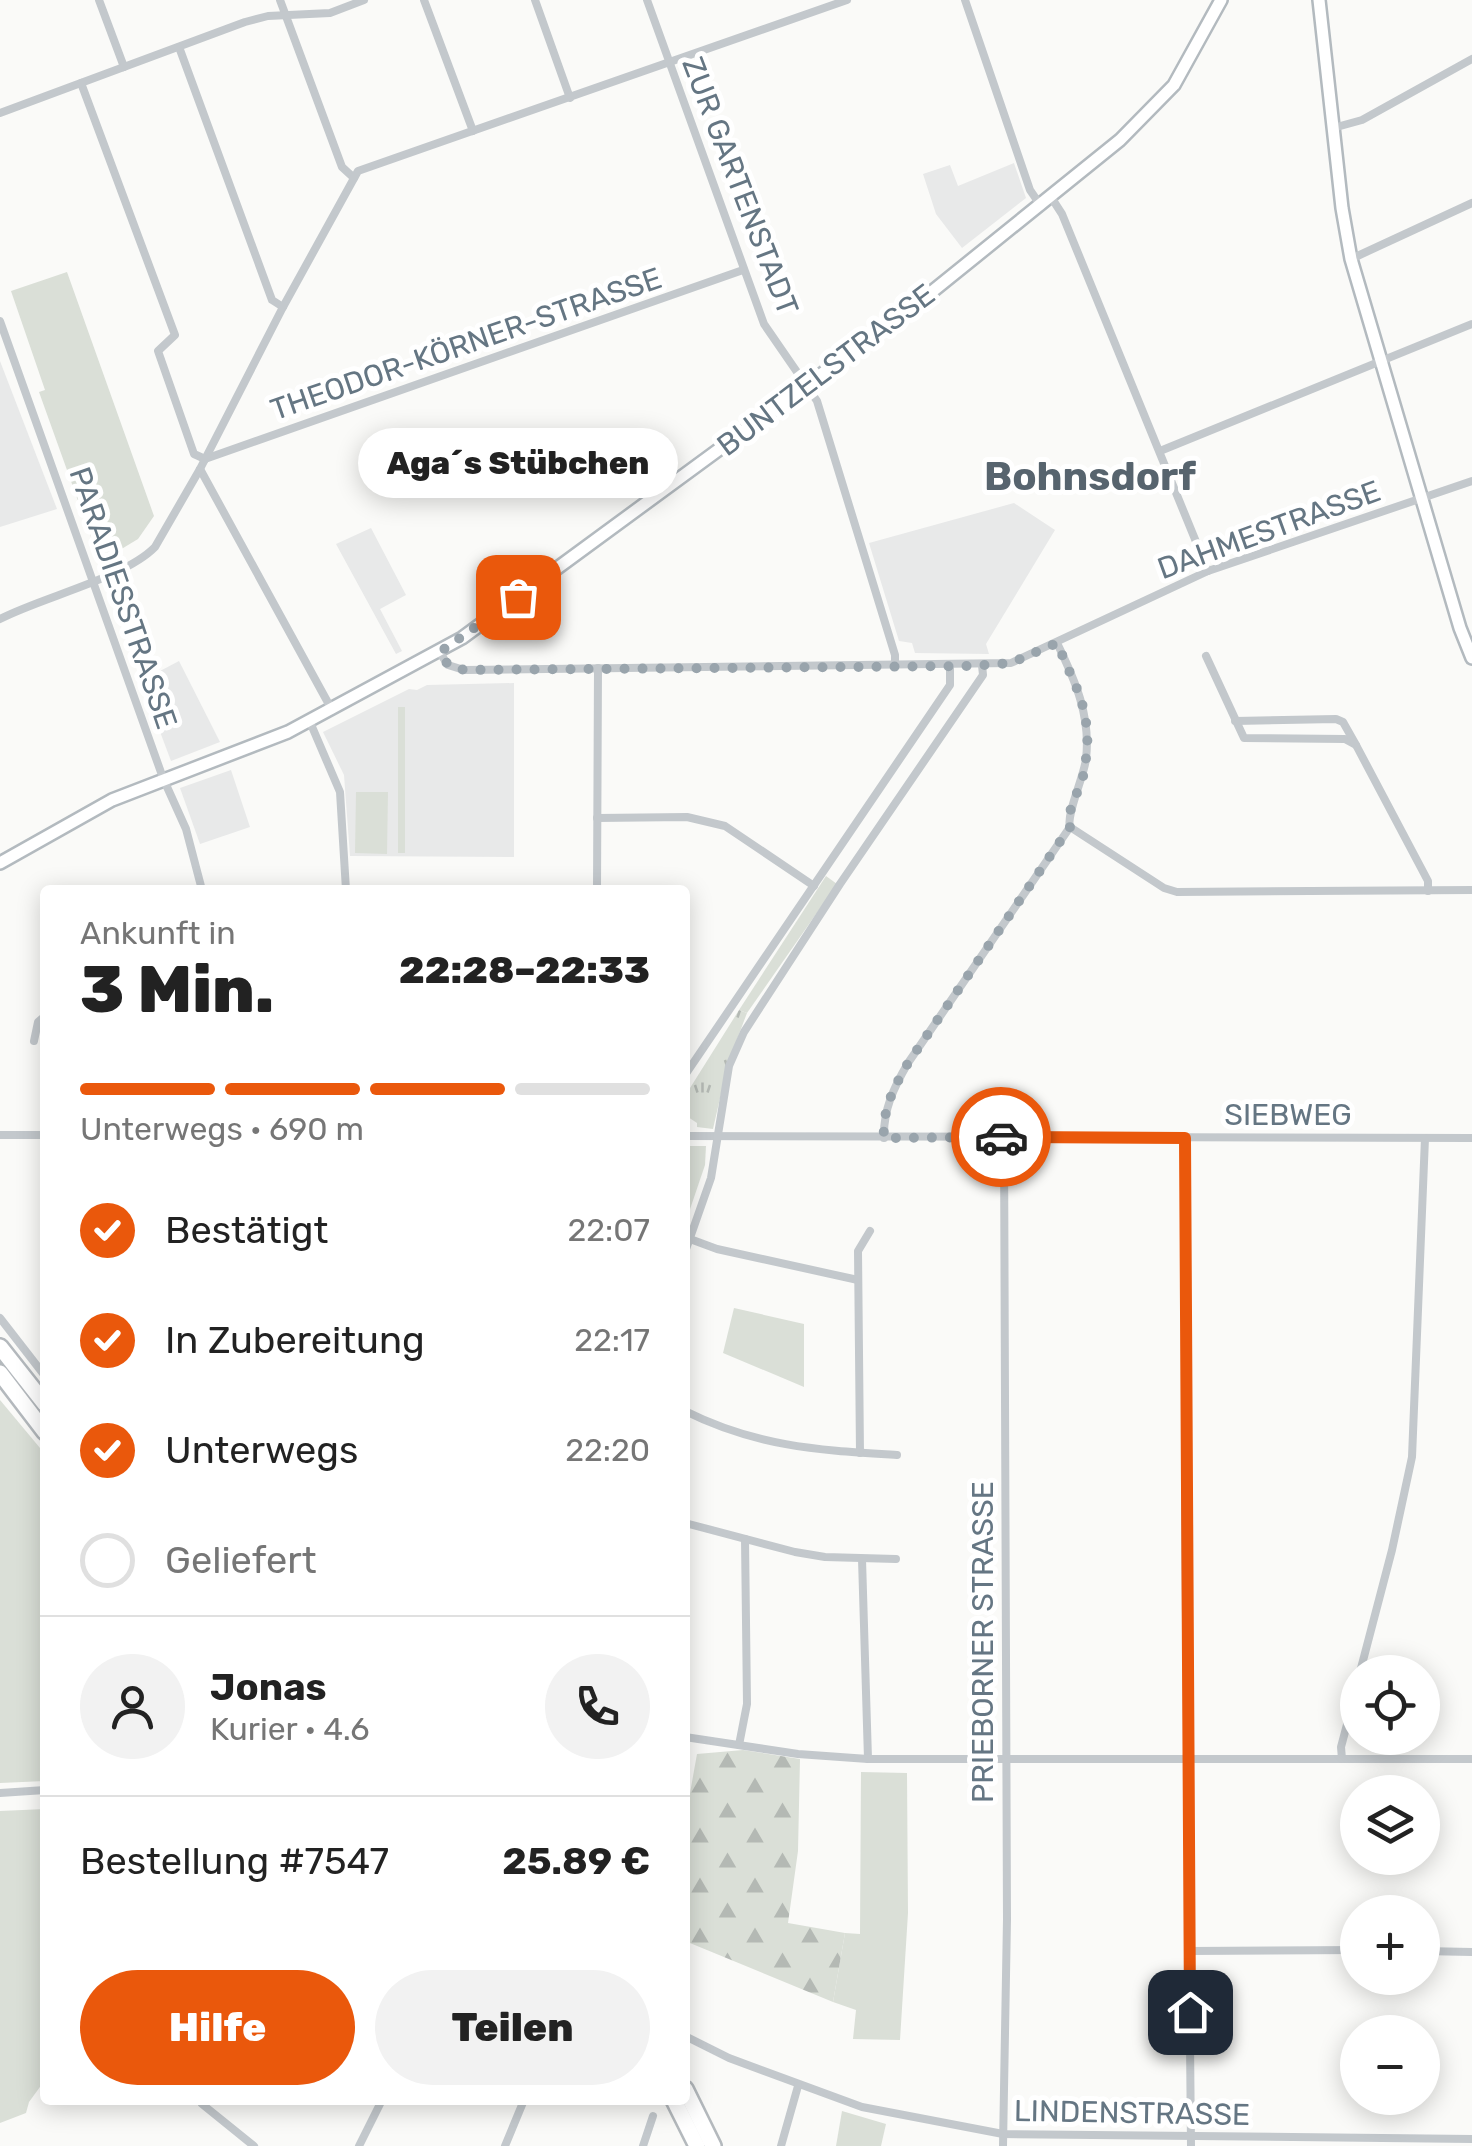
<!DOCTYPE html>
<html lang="de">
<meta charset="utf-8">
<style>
body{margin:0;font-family:Rubik,sans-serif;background:#f2f2f2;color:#222;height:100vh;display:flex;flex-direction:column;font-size:38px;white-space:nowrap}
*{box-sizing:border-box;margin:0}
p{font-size:32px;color:#767676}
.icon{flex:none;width:55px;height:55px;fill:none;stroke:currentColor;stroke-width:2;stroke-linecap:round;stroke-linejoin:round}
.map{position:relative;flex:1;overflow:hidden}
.panel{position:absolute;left:40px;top:885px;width:650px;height:1220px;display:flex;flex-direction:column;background:#fff;border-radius:10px;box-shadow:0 5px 25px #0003}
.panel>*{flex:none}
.fabs{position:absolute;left:1340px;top:1655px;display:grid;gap:20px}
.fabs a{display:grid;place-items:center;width:100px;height:100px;border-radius:50%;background:#fff;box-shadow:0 5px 25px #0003;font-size:50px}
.pin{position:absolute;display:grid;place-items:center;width:85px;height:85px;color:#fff;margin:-42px;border-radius:20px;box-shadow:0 5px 15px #0006}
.courier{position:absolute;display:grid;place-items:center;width:100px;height:100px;margin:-50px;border:8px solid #ea580c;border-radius:50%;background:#fff;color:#222;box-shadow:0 2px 12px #0007}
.bubble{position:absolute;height:70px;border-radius:35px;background:#fff;box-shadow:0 5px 25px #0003;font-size:32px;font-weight:800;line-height:70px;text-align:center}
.overview em{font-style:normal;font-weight:800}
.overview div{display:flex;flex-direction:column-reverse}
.overview{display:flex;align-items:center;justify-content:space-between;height:170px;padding:0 40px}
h1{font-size:65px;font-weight:800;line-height:75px}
.bar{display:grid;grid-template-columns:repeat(4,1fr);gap:15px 10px;align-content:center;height:120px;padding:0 40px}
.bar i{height:12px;border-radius:8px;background:#e0e0e0}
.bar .on{background:#ea580c}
.bar p{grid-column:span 4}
.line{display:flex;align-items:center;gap:25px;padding:0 40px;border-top:2px solid #e0e0e0}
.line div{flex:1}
.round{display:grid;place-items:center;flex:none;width:105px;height:105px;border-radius:52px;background:#f2f2f2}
ol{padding:0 40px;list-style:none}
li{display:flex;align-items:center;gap:30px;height:110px}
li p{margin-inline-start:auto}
li .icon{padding:10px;border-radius:50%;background:#ea580c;color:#fff;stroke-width:4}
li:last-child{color:#767676}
li i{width:55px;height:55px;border:5px solid #e0e0e0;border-radius:50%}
.primary-button{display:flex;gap:20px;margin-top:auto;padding:20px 40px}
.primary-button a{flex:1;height:115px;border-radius:60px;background:#ea580c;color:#fff;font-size:40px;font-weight:800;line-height:115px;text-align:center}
.primary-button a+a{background:#f2f2f2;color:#222}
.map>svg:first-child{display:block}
.built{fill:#e8e9e9}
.grass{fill:#dadfd7}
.forest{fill:url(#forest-firs)}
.park{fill:url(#park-tufts)}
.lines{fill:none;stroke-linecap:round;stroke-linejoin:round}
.secondary-casing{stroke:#b3babf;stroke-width:16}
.highway-casing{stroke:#b4b9bd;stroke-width:20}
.street{stroke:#c3c8cc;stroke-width:8}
.secondary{stroke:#fff;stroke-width:11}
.highway{stroke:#fff;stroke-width:15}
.done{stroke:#99a4ac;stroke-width:10;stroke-dasharray:0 18}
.route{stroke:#ea580c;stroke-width:12}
.labels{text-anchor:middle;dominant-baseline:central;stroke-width:10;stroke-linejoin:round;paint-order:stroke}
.street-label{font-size:30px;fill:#657683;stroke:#fff}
.district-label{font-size:40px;font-weight:bold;fill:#57646e;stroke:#fff}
</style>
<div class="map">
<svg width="1472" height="2146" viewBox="0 0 1472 2146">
<defs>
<pattern id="forest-firs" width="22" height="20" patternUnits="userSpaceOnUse" patternTransform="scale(2.5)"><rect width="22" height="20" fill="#dadfd7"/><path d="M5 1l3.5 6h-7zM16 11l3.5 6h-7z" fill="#b4b9b4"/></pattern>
<pattern id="park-tufts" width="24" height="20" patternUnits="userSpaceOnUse" patternTransform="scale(2.5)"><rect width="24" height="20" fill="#dadfd7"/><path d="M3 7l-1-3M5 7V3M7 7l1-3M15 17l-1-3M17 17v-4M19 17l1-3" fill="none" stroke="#b4b9b4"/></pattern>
</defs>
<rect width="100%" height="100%" fill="#fafaf8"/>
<g class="built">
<polygon points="1014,163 1026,198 962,248 936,214 923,174 950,165 958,186"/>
<polygon points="0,361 57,509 0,527"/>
<polygon points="1014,503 1055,530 986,644 989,654 915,653 912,643 899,641 869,543"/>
<polygon points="371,528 406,595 380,609 402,651 396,654 336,544"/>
<polygon points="179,661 220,742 171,761 141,681"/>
<polygon points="514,683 514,857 350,856 344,775 323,732 409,689 417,690 427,685"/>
<polygon points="231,770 250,827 200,844 180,788"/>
</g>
<g class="grass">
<polygon points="67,272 154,516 138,539 100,562 39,392 45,390 11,291"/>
<rect x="398" y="707" width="7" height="146"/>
<polygon points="356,792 388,792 387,854 355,853"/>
<polygon points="826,876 837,884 747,1013 739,1010"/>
<polygon points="685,1146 706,1146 705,1165 685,1224"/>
<polygon points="734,1308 804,1324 804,1387 723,1353"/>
<polygon points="0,1400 45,1454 45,1781 0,1783"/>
<polygon points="861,1772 907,1773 908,1913 900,2040 853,2039 856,2010 833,2002 845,1933 860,1934"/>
<polygon points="45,1809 45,2080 29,2102 26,2113 0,2123 0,1811"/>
<polygon points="842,2111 886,2124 881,2146 836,2146"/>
</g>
<polygon class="forest" points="743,1750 800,1759 798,1851 788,1923 845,1933 833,2002 685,1941 685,1821 697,1754"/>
<polygon class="park" points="739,1010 747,1013 728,1063 713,1129 697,1127 697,1123 685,1115 685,1096"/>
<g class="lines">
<g class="secondary-casing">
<g id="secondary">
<polyline points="1319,0 1342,208 1351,259 1460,628 1472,658"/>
<polyline points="0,863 112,800 288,732 462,638 913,307 1120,140 1174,85 1221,0"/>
</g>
</g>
<g class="highway-casing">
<g id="highway">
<polyline points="0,1347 45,1404"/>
<polyline points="0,1373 45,1432"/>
<polyline points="685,2089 713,2146"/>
<polyline points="674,2100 697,2146"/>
</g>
</g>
<g class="street">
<polyline points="99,0 124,67"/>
<polyline points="280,0 342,167 354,178"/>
<polyline points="424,0 473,131"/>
<polyline points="535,0 570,98"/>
<polyline points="647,0 764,324 817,401 895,655 895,666"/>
<polyline points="965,0 1030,190 1041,206"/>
<polyline points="179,47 272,300 283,307"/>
<polyline points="81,83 175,335 158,351 194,454 205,459"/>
<polyline points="0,113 245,22 268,16 330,13 364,0"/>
<polyline points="1333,128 1362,120 1472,59"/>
<polyline points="1051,197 1062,214 1208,571"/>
<polyline points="1351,259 1472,203"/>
<polyline points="0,321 163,778 186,829 202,890"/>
<polyline points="1160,451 1472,324"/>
<polyline points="205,459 743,270"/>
<polyline points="200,469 332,710"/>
<path d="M0 619C42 597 125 578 155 547L200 469 283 307 358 171 847 0"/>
<polyline points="440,653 448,665 464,670 1011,663 1208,571 1472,481"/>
<polyline points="1206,656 1244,738 1345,739 1356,745 1428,881 1428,891"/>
<polyline points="1235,721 1336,719 1343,722 1356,745"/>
<polyline points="310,722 340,792 346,890"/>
<polyline points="597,818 687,817 725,826 814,886"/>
<polyline points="1070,827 1164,888 1177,892 1472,890"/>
<polyline points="597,890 598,668"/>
<polyline points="34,1041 38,1022 45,1016"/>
<polyline points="685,1075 950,685 950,666"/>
<polyline points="0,1135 45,1135"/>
<polyline points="685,1136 1472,1138"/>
<path d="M884 1138C883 1110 894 1087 908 1063L1070 827C1066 814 1084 777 1086 759 1091 716 1075 680 1057 643"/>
<polyline points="1185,1138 1185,1514 1191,2146"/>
<polyline points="690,1239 717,1249 858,1280"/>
<polyline points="685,1252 711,1178 729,1066 744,1032 840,884 983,675 982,665"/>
<polyline points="0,1318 45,1376"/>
<path d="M685 1411C757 1447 819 1450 897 1455"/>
<polyline points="860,1453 858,1251 870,1231"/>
<polyline points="685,1523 795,1552 825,1557 896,1559"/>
<polyline points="862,1559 868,1759"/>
<polyline points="1360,1672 1392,1550 1412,1457 1425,1138"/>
<polyline points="685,1737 798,1754 868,1759 1472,1759"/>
<polyline points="739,1745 747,1704 745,1539"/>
<polyline points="1342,1759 1341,1747 1358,1683"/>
<polyline points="0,1793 45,1790"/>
<polyline points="1190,1951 1358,1950"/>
<polyline points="1422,1951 1472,1952"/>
<polyline points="685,2036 729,2058 862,2107 1003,2134 1472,2139"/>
<polyline points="202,2104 254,2146"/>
<polyline points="359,2146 382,2100"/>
<polyline points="505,2146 524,2100"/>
<polyline points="643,2146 653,2116"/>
<polyline points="781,2146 798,2086"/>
<polyline points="1003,2146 1007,1919 1004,1137"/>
</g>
<use href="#secondary" class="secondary"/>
<use href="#highway" class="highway"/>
</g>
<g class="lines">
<path class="done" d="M518 597 440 652 448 665 464 670 972 666 1011 663 1057 643 1081 698 1088 732 1085 771 1068 817 1070 827 908 1063C894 1087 882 1110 884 1138L1001 1137"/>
<polyline class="route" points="1001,1137 1185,1138 1190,2012"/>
</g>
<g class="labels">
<g class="street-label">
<text transform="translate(740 186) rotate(69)">ZUR GARTENSTADT</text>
<text transform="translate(466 344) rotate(-19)">THEODOR-KÖRNER-STRASSE</text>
<text transform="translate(826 370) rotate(-37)">BUNTZELSTRASSE</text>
<text transform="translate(1269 530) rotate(-20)">DAHMESTRASSE</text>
<text transform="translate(123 598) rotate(71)">PARADIESSTRASSE</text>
<text x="1288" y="1115">SIEBWEG</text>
<text transform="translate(983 1642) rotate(-90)">PRIEBORNER STRASSE</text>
<text transform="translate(1132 2113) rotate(1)">LINDENSTRASSE</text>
</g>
<g class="district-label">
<text x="1090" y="476">Bohnsdorf</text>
</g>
</g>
</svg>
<div class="fabs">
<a><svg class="icon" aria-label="locate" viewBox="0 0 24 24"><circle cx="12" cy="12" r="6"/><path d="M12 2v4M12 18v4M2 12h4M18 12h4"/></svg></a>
<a><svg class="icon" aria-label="layers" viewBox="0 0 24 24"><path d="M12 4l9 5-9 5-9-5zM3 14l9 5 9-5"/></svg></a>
<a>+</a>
<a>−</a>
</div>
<div class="pin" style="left:518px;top:597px;background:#ea580c"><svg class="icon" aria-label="bag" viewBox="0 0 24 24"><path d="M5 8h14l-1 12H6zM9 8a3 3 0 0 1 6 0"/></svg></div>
<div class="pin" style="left:1190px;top:2012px;background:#1f2937"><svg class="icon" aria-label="home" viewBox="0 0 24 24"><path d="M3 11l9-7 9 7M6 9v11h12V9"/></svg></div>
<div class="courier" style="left:1001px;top:1137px"><svg class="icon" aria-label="car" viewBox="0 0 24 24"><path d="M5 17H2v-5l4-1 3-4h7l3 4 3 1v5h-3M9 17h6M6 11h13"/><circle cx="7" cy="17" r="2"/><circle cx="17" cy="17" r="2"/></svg></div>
<div class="bubble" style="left:358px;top:428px;width:320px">Aga´s Stübchen</div>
<section class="panel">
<div class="overview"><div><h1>3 Min.</h1><p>Ankunft in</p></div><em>22:28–22:33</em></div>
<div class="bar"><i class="on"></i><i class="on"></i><i class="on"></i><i></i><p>Unterwegs · 690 m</p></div>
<ol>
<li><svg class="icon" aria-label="check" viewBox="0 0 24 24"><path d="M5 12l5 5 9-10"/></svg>Bestätigt<p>22:07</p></li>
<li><svg class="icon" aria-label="check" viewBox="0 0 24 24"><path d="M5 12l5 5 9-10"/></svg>In Zubereitung<p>22:17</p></li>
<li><svg class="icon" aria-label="check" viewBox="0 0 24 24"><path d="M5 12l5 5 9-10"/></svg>Unterwegs<p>22:20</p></li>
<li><i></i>Geliefert</li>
</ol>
<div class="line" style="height:180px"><a class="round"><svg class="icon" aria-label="person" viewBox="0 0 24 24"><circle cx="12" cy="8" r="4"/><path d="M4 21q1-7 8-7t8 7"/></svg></a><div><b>Jonas</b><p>Kurier · 4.6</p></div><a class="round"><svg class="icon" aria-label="phone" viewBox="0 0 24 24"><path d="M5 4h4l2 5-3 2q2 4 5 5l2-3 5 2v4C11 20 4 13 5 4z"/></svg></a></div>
<div class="line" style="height:130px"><div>Bestellung #7547</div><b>25.89 €</b></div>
<div class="primary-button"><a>Hilfe</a><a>Teilen</a></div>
</section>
</div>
